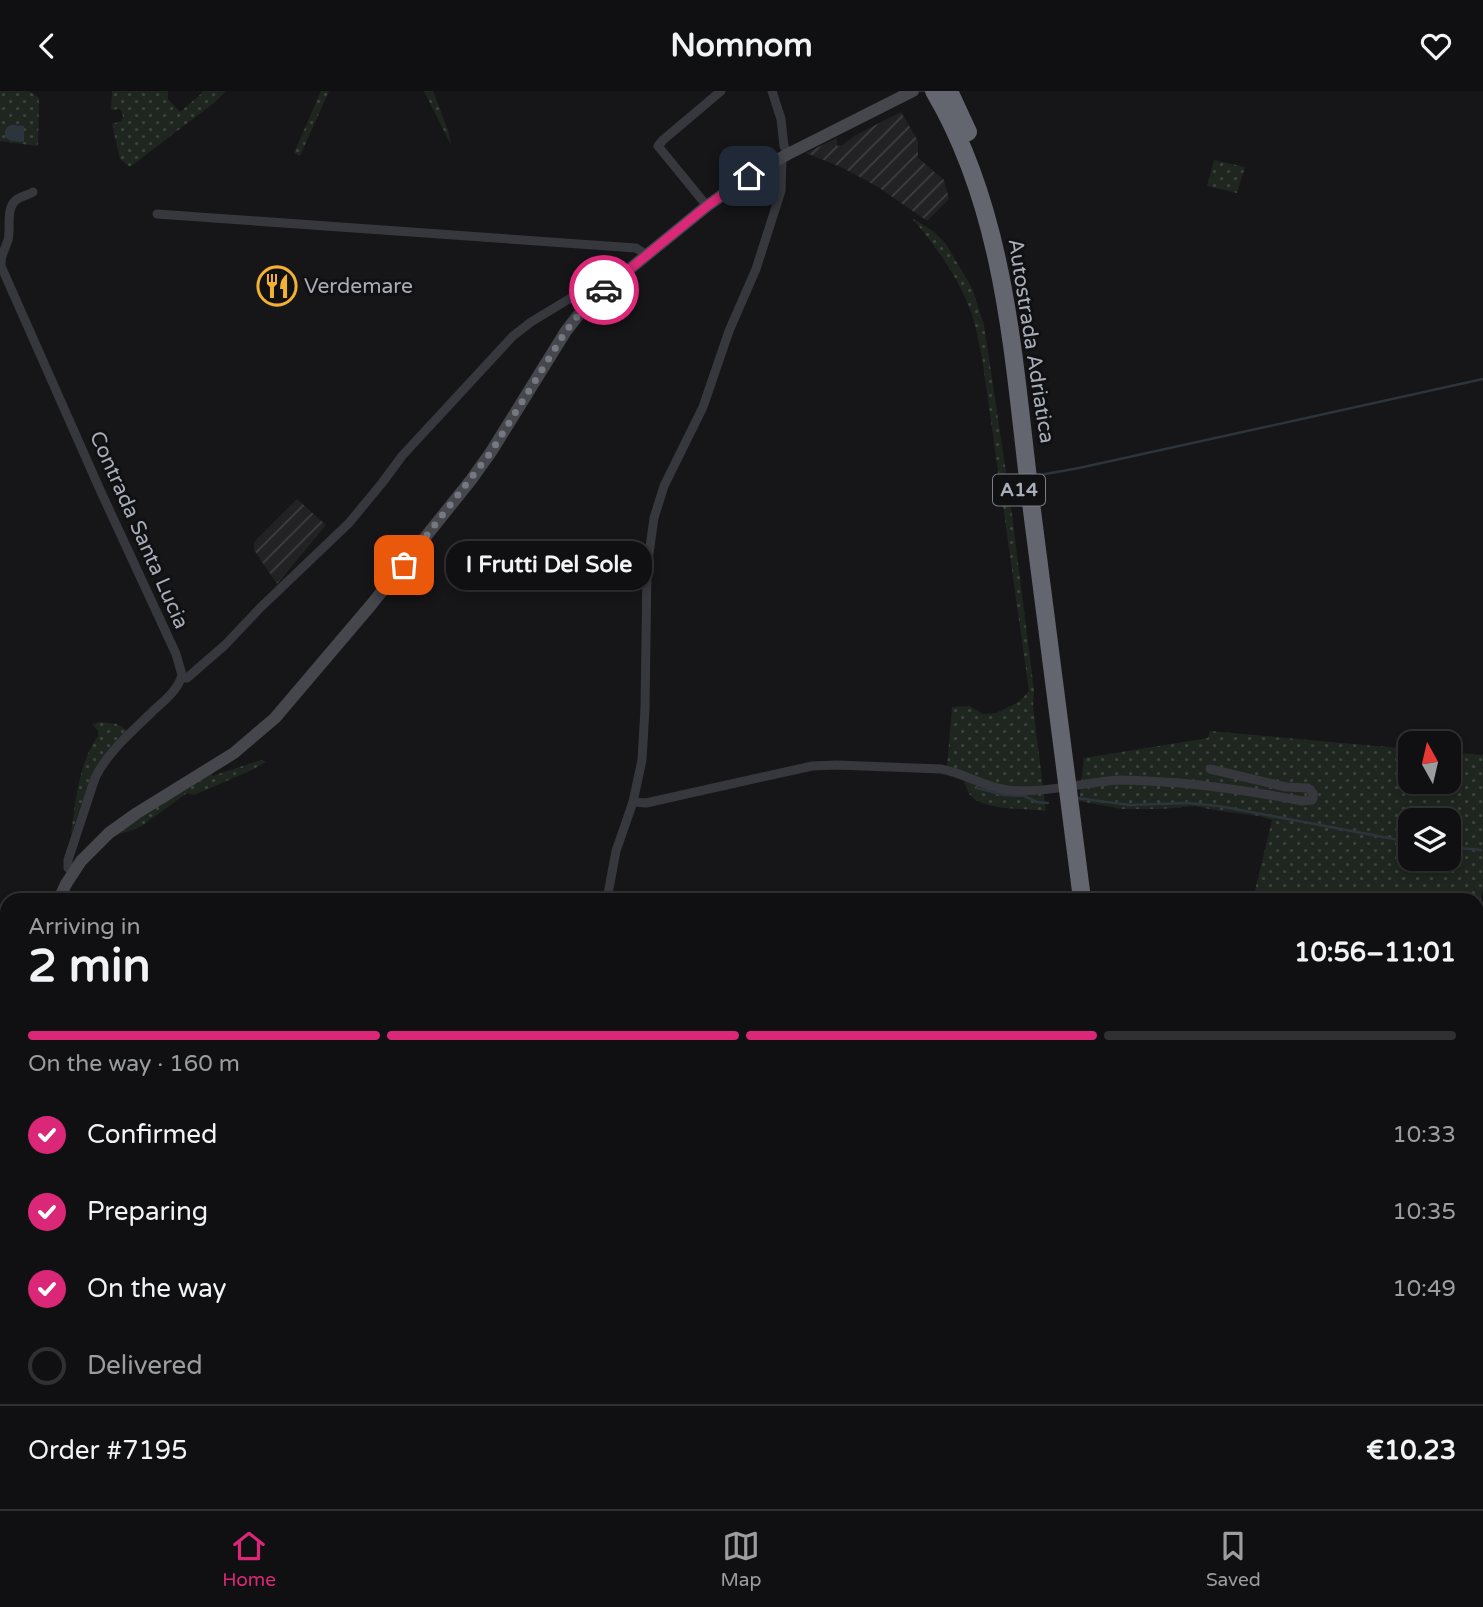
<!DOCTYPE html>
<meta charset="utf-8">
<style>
body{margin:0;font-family:"Varela Round",sans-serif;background:#1e1e20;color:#f1f3f6;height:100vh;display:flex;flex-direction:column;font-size:26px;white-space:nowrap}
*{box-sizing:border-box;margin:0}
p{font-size:23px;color:#9c9d9f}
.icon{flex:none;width:38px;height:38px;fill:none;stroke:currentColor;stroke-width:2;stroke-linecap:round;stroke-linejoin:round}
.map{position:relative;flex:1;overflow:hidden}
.panel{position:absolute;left:0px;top:802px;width:1484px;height:618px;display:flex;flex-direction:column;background:#101012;border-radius:21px 21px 0 0;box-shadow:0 4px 10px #0003,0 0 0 2px #303032}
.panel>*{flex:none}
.needle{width:46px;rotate:352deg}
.fabs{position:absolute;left:1398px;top:640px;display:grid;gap:14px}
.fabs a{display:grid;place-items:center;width:63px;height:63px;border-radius:14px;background:#101012;box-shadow:0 4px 10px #0003,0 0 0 2px #303032;font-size:35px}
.pin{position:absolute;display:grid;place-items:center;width:60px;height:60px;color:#fff;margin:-30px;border-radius:14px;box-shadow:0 4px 10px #0006}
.courier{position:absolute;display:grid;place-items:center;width:70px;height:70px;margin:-35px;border:5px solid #db2777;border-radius:50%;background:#fff;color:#222;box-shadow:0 2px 9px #0007}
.bubble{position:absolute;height:49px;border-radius:21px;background:#101012;box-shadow:0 4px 10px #0003,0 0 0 2px #303032;font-size:23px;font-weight:700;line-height:49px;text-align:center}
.head em{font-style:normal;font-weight:700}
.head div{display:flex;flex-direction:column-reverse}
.head{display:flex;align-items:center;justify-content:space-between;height:119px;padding:0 28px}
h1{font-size:46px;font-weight:700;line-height:52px}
.bar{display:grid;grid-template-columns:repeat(4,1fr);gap:10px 7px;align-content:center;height:84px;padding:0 28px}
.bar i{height:9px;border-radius:5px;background:#303032}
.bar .current{background:#db2777}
.bar p{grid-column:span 4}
.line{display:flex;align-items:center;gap:18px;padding:0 28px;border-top:2px solid #303032}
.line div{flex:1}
ol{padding:0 28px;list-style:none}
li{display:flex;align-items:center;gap:21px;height:77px}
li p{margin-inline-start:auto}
li .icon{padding:7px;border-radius:50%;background:#db2777;color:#fff;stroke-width:4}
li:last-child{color:#9c9d9f}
li i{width:38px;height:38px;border:4px solid #303032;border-radius:50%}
header{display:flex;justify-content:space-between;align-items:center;height:91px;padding:0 28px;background:#101012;font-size:32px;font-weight:700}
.tab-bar{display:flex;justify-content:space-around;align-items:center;height:98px;border-top:2px solid #303032;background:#101012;font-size:19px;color:#9c9d9f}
.tab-bar a{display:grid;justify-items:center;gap:4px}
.tab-bar .current{color:#db2777}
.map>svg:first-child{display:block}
.industrial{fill:url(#industrial-furrows)}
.grass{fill:url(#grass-dots);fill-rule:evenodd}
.water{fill:url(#water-ripples)}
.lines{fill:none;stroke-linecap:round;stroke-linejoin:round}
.stream{stroke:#2c353c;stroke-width:2.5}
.highway-tunnel{stroke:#333438;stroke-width:18;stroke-dasharray:18 9;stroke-linecap:butt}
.street{stroke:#37383d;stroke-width:9}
.secondary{stroke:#45474d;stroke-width:12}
.highway{stroke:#63666e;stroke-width:18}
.done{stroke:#757880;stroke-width:7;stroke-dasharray:0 12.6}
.route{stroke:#db2777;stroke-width:9}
.labels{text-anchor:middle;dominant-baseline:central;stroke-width:6;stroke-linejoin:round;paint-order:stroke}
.shield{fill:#111113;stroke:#7b7e86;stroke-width:2}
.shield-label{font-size:19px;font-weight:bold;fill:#a8adb8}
.poi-label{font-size:21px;fill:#a8adb8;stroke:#111113;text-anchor:start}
.street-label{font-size:21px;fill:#a8adb8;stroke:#111113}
</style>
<header><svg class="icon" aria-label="back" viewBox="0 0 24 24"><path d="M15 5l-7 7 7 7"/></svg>Nomnom<svg class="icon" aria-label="heart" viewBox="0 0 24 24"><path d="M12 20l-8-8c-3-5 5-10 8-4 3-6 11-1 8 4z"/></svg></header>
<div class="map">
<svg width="1483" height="1418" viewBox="0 0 1483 1418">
<defs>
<pattern id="industrial-furrows" width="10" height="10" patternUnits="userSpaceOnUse" patternTransform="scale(1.75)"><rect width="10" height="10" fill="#222225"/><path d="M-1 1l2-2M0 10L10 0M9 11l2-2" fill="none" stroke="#3f3f43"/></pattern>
<pattern id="grass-dots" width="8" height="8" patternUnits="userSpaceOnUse" patternTransform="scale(1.75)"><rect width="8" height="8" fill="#1e261f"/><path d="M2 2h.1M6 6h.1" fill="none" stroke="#3c433d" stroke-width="1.8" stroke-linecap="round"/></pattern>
<pattern id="water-ripples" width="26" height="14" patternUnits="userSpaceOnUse" patternTransform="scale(1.75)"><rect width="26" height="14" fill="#2c353c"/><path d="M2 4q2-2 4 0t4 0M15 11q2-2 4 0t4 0" fill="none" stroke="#485056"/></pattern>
</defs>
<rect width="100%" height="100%" fill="#161618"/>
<g class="industrial">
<polygon points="901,21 918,50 918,67 944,89 949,108 927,130 878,96 841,76 806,62 837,47 837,55 842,54 856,44"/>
<polygon points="297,408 326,434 277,493 254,459 254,451"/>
<polygon points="1477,937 1483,939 1483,1078 1477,1076"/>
</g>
<g class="grass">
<polygon points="0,0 29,0 39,7 38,55 0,50"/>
<polygon points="112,0 168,0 168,8 180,21 201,3 202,0 226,0 215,11 130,76 120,68 112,33 121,30 123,26 122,21 119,18 111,19"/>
<polygon points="321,0 329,0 300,65 294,62"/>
<polygon points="424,0 433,0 449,42 451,54"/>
<polygon points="1214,69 1245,76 1237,102 1207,95"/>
<path d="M912 127 933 140 946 153 972 197 984 234 1010 408 1034 599 1033 615 1046 720C1026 717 985 720 971 705 969 703 967 697 966 695 962 684 957 681 947 677L952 616 969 615 983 623 996 622 1019 611 1029 600 982 266C978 250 976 233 970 218 957 184 935 155 912 127Z"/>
<path d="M101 631 117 633 128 640 82 711 71 744C75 713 79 670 98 645V640L92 633Z"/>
<path d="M1210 640 1410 658V691H1449V661L1483 664V797L1477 831V808H1253L1272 729 1259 725 1220 720 1194 715 1162 718H1122L1079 710 1084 667 1208 647ZM1410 730H1449V768H1410Z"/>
<polygon points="261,669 266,671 252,679 194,704 187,702 143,734 133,739 116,744 131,732 213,681 212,685"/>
<polygon points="4,985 7,986 7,1124 0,1122 0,998"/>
</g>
<polygon class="water" points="12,34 24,35 24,51 11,50 5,46 5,40 8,35"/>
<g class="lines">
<g class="stream">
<polyline points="1040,384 1079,377 1483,288"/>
<polyline points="977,697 1004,704 1024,705 1037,711 1048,712"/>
<polyline points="1077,707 1130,714 1187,712 1219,715 1410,751"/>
<polyline points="1449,756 1481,759"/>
</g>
<polyline class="highway-tunnel" points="922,0 922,1"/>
<g class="street">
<polyline points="772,0 781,28 784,55 788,63"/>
<path d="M33 101C27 105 19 105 14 111 6 121 11 137 8 149 5 159 0 164 1 175L101 401 176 563 182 584C178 599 165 609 154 619 133 640 108 660 95 687L68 769V777L74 781"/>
<polyline points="707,115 658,55 663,49 721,0"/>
<polyline points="157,123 636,157 647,164"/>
<polyline points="182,587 187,587 225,554 260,517 349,432 382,392 402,365 513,245 531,231 602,188 607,181 612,182 617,189"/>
<path d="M633 711 646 712 812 675 837 674 941 678C964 682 984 696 1008 699 1044 703 1084 691 1120 689 1140 689 1160 691 1180 692 1221 696 1262 702 1302 710L1312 709 1313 707V702L1308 697 1286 696 1210 678"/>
<polyline points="607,808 616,760 633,711 642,669 645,617 647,477 654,427 664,395 703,316 729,240 756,178 781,100 782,67"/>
<polyline points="1477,1081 1483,1083"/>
<polyline points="461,1418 465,1412"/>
</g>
<g class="secondary">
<polyline points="59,808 66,793 81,770 109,742 137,722 234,662 275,627 371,514 471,389 491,361 566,240 584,217 599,203 707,115 749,85 788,63 913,0"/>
<polyline points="0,990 7,966"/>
</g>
<g class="highway">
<path d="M934 0C1006 122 1013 267 1030 404 1048 539 1065 674 1082 808"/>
<polyline points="949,0 968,41"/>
<polyline points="1160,1412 1161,1418"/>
</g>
</g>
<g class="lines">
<polyline class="done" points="404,474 491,361 566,240 584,217 604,199"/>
<polyline class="route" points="604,199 707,115 749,85"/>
</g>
<defs>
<g id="restaurant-ring" transform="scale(2.0125)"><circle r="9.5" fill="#111113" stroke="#f2b134" stroke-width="1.5"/><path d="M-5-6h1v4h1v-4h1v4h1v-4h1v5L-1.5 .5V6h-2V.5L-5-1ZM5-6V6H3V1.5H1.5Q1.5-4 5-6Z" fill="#f2b134"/></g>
</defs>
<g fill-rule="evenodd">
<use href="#restaurant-ring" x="277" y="195"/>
</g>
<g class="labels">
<rect class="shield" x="993" y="383.5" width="52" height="31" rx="5"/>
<g class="shield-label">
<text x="1019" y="399">A14</text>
</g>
<g class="poi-label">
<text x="304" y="195">Verdemare</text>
</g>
<g class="street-label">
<text transform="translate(1031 250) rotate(81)">Autostrada Adriatica</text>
<text transform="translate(139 439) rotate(66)">Contrada Santa Lucia</text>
</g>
</g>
</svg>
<div class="fabs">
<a><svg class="needle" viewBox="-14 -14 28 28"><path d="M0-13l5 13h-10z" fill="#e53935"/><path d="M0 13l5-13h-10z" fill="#9c9d9f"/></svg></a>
<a><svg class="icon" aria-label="layers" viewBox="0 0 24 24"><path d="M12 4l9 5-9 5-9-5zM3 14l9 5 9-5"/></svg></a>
</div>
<div class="pin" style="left:404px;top:474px;background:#ea580c"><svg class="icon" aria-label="bag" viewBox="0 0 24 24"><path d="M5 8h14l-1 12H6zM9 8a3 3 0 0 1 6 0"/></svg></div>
<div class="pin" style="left:749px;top:85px;background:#1f2937"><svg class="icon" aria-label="home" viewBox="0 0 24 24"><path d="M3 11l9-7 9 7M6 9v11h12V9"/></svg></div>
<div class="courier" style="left:604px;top:199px"><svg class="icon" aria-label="car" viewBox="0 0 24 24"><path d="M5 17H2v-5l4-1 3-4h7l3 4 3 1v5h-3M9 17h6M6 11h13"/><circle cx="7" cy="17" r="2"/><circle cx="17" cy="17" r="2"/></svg></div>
<div class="bubble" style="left:446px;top:450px;width:206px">I Frutti Del Sole</div>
<section class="panel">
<div class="head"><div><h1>2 min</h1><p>Arriving in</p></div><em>10:56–11:01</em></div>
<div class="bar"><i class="current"></i><i class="current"></i><i class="current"></i><i></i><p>On the way · 160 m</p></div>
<ol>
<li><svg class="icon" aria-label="check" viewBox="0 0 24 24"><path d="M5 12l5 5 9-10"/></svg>Confirmed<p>10:33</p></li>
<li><svg class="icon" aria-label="check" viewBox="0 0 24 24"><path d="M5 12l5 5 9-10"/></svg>Preparing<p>10:35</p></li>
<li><svg class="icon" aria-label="check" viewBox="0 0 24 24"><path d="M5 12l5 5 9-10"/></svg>On the way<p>10:49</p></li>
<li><i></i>Delivered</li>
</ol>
<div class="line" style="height:91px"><div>Order #7195</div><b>€10.23</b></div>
</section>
</div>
<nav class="tab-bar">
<a class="current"><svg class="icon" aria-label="home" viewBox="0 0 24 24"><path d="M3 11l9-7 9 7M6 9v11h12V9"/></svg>Home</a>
<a><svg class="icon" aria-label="map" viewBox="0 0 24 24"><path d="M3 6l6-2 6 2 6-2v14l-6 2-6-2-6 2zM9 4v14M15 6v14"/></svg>Map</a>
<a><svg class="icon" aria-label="saved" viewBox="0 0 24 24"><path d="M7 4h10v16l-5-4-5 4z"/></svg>Saved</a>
</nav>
